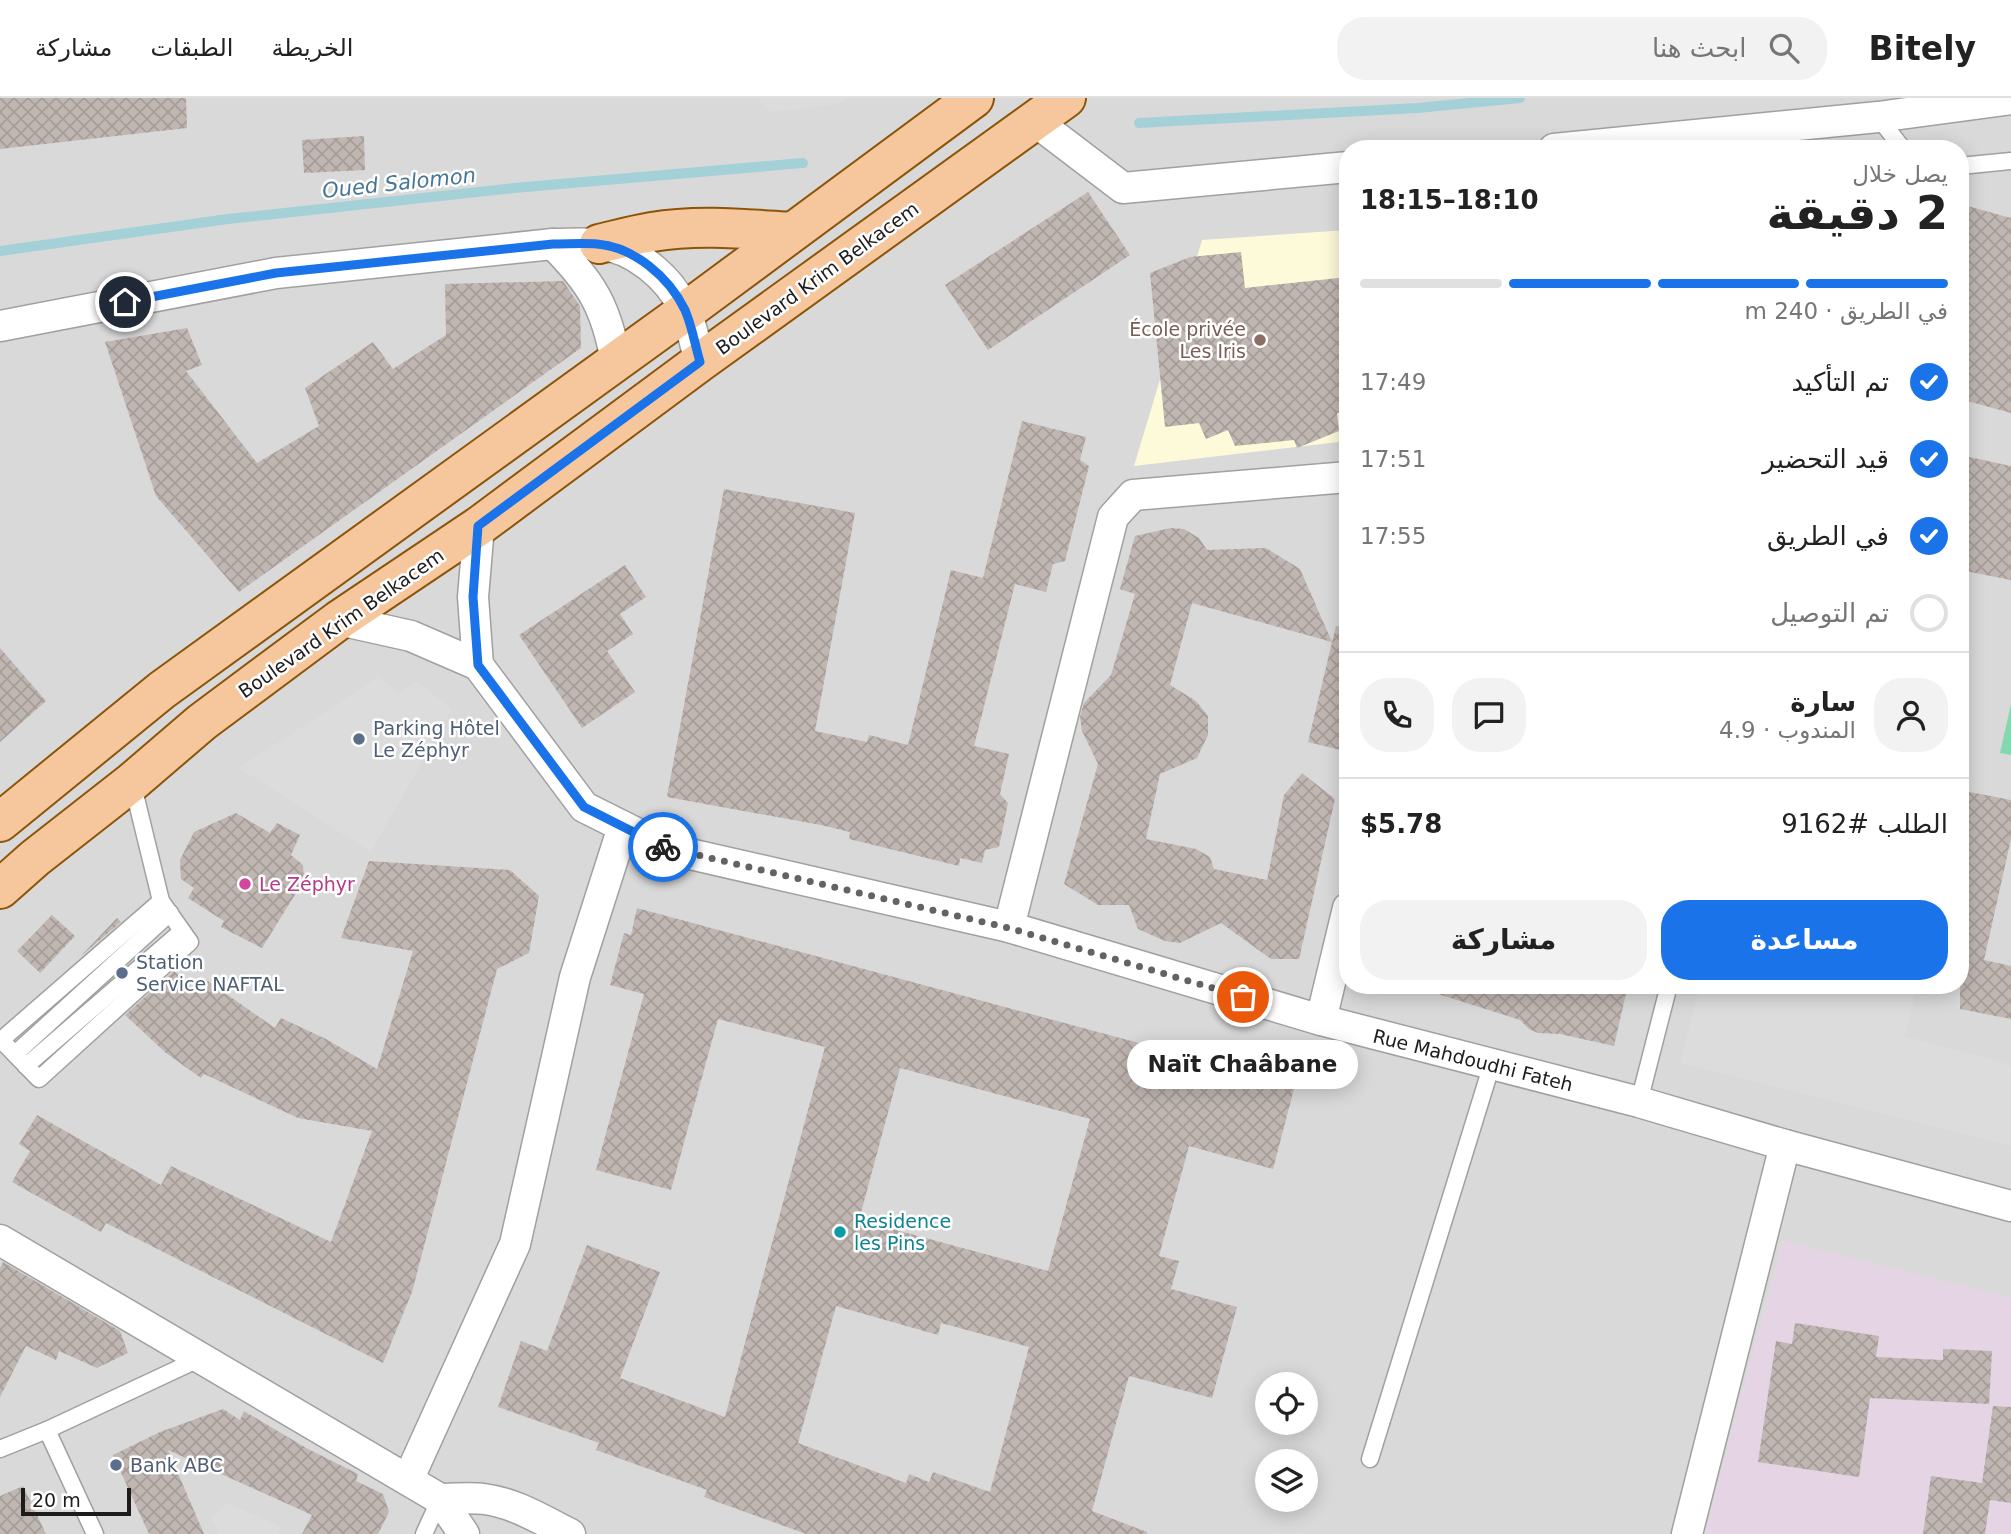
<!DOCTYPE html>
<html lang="ar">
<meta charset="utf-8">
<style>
body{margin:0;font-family:"DejaVu Sans","Noto Sans Arabic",sans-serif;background:#f2f2f2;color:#222;direction:rtl;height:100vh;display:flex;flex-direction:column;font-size:26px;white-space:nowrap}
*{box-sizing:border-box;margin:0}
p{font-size:23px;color:#767676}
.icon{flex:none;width:38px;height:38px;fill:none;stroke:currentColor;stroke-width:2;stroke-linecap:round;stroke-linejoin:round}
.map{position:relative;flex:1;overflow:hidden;direction:ltr}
.sheet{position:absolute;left:1339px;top:42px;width:630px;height:854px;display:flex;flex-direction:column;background:#fff;border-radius:28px;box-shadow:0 4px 18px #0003;direction:rtl}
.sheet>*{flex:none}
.buttons{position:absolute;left:1255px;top:1274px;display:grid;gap:14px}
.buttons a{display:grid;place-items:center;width:63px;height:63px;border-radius:50%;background:#fff;box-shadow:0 4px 18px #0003;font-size:35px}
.scale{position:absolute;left:21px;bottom:18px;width:110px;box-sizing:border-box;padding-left:7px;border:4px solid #1c1c1c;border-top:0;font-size:19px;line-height:24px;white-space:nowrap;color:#1c1c1c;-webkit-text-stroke:5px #fff;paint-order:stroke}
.pin{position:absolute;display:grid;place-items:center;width:60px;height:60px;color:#fff;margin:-30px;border:4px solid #fff;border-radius:50%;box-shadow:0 2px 7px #0007}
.courier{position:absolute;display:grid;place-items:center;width:70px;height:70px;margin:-35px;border:5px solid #1a73e8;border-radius:50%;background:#fff;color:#222;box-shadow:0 2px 9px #0007}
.bubble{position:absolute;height:49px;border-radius:24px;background:#fff;box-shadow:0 4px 18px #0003;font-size:23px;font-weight:700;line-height:49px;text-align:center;direction:rtl}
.head em{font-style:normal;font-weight:700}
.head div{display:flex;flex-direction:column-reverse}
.head{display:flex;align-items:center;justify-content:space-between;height:119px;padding:0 21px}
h1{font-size:46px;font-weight:700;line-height:52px}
.bar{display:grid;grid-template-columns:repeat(4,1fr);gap:10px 7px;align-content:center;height:84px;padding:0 21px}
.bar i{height:9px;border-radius:5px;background:#e0e0e0}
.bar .selected{background:#1a73e8}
.bar p{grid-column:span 4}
.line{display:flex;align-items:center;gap:18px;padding:0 21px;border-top:2px solid #e0e0e0}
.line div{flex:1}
.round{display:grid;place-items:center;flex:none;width:74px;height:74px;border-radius:28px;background:#f2f2f2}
ol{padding:0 21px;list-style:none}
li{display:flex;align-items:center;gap:21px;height:77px}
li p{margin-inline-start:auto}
li .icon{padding:7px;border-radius:50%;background:#1a73e8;color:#fff;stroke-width:4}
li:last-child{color:#767676}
li i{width:38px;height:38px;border:4px solid #e0e0e0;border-radius:50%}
.button{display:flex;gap:14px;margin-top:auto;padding:14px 21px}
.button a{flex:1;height:80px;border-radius:28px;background:#1a73e8;color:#fff;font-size:28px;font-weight:700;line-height:80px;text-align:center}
.button a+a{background:#f2f2f2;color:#222}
header{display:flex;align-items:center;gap:42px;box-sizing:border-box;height:98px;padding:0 35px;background:#fff;border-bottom:2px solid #e0e0e0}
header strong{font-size:33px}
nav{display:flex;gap:38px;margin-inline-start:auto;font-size:24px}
.search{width:490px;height:63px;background:#f2f2f2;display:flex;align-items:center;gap:18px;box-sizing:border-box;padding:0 24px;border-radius:28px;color:#767676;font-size:26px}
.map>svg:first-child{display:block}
.residential{fill:#dad9d9;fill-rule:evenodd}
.industrial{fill:#e5d4e4}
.education{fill:#fdfada}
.pitch{fill:#83d8af}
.parking{fill:#dcdcdc}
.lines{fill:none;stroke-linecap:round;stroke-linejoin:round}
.stream{stroke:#a4d1d8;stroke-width:10}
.building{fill:url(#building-cross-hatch);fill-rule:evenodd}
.lane-casing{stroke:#a0a0a0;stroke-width:19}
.street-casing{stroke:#a0a0a0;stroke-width:33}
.primary-casing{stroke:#8c5408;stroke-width:42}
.lane{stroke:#fff;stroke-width:16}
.street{stroke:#fff;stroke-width:30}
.primary{stroke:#f6c79d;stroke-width:38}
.done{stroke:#656361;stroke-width:7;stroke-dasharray:0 12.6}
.route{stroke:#1a73e8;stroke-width:9}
.education-dot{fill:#8d6e63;stroke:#fff;stroke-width:2.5}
.service-dot{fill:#5c6f8a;stroke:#fff;stroke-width:2.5}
.hotel-dot{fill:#d1479c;stroke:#fff;stroke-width:2.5}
.culture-dot{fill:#0f9aa8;stroke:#fff;stroke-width:2.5}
.labels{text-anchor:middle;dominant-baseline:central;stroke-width:5;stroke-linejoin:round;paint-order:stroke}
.street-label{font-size:19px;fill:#1c1c1c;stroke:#fff}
.education-label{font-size:19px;fill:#785e54;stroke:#fff;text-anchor:end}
.service-label{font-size:19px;fill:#4e5e75;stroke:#fff;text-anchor:start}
.hotel-label{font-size:19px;fill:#b23c85;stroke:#fff;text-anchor:start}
.culture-label{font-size:19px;fill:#0d838f;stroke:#fff;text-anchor:start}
.water-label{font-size:21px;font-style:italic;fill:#487796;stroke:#fff}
</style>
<header>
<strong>Bitely</strong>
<div class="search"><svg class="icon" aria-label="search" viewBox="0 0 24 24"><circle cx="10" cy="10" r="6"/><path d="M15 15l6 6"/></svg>ابحث هنا</div>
<nav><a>الخريطة</a><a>الطبقات</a><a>مشاركة</a></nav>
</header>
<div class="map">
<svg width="2011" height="1436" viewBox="0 0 2011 1436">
<defs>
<pattern id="building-cross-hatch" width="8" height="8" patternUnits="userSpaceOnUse" patternTransform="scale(1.75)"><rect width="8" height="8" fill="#c1b7b2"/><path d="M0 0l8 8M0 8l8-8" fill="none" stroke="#a59d98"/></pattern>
</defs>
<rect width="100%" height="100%" fill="#ede8e2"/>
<path class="residential" d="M0 0H2011V1200L1783 1143 1705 1436H0ZM1348 51H1960V887H1348ZM1267 1286H1306V1325H1267ZM1267 1363H1306V1402H1267Z"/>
<polygon class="industrial" points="1783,1143 2011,1200 2011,1436 1705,1436"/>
<polygon class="education" points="1347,132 1347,343 1134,368 1202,142"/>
<polygon class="pitch" points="2011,606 2011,657 2000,655"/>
<g class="parking">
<polygon points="757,0 848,0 839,6 771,14"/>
<polygon points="379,578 398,595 417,584 452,611 371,754 239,670"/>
<polygon points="1700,887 1918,887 1905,938 2011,967 2011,1048 1680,965"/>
<polygon points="227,1405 282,1429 278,1436 219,1436 211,1419"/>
</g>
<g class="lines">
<g class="stream">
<polyline points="1139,25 1418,10 1520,0"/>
<polyline points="0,153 228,121 514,90 803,65"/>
</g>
</g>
<g class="building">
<polygon points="0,0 186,0 187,30 0,51"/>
<polygon points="364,38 365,72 304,75 302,42"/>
<polygon points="1088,94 1130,157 988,252 945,187"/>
<polygon points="1960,106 2011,120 2011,315 1960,301"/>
<polygon points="1241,154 1245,190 1348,179 1348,314 1337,315 1339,333 1297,350 1294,342 1235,348 1228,332 1206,341 1199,325 1165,329 1150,175 1190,159"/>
<polygon points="563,183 580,208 581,250 239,494 156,398 105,244 187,230 202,267 186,273 257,365 319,328 305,290 373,244 393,271 446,237 445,186"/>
<polygon points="1022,323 1086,339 1080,362 1089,368 1065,463 1053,466 1046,494 1015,486 974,648 1009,656 1000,696 1008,705 999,749 985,752 982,765 960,760 959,768 849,741 850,734 821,727 667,699 724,391 855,415 815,633 867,644 869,637 908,647 951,472 983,480"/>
<polygon points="1960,357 2011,368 2011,482 1960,472"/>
<polygon points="1171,430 1184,431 1199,440 1207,452 1266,450 1300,471 1332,544 1192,505 1170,587 1196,603 1208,618 1208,637 1197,660 1160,676 1146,741 1196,751 1210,759 1214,771 1267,782 1284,697 1302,675 1335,701 1299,861 1271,861 1221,825 1180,845 1165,843 1138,831 1129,807 1098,807 1064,786 1098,666 1082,633 1080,619 1084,605 1111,577 1135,496 1120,491 1135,438"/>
<polygon points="625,467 646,499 620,516 633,536 607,553 635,594 582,630 519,537"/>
<polygon points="1336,528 1348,529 1348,654 1308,644"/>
<polygon points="0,550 46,603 0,644"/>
<polygon points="1960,692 2011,702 2011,741 1984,862 2011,868 2011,921 1960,911"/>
<polygon points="236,715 270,735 277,725 300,737 291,757 303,767 304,782 262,850 221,829 224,823 188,800 194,790 181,781 180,762 194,734"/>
<polygon points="369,763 510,772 539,798 529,855 497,871 412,1194 383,1265 106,1125 101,1134 12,1084 30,1053 19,1046 37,1017 161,1087 171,1068 331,1144 372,1033 298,1020 204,976 201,980 166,955 125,917 174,873 196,894 205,881 275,930 281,920 326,941 377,971 413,853 341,840"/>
<path d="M637 810 1295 987 1273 1071 1189 1048 1159 1158 1179 1163 1171 1191 1237 1209 1212 1300 1129 1278 1092 1413 1147 1434V1436H806L704 1399 707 1392 596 1352 599 1345 498 1309 521 1243 547 1253 587 1147 660 1174 620 1280 725 1319 825 949 718 921 671 1092 596 1072 644 896 610 887 624 835 631 837ZM900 970 1090 1021 1048 1173 859 1122ZM836 1208 938 1237 941 1225 1029 1249 990 1394 933 1374 929 1384 909 1376 906 1385 798 1345Z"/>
<polygon points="52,817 75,838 40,875 17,853"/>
<polygon points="117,820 121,824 80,859"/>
<polygon points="1432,887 1628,887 1614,948 1560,936 1538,935 1529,931 1520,922 1432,894"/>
<polygon points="3,1164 120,1233 128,1255 97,1270 59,1253 56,1262 26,1248 0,1299 0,1170"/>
<polygon points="1795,1225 1879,1238 1876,1259 1943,1262 1943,1251 1992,1253 1989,1306 1870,1300 1859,1379 1758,1364 1776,1243 1792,1246"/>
<polygon points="1993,1308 2011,1309 2011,1405 1990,1402 1985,1436 1923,1436 1931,1378 1982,1385"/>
<polygon points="223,1311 240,1322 244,1313 308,1351 358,1376 356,1383 383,1396 389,1414 378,1436 302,1436 312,1417 168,1352 204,1436 149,1436 113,1357 160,1334"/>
<polygon points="23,1388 46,1436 0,1436 0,1398"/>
</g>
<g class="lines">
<g class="lane-casing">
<g id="lane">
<polyline points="1878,19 1903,51"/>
<polyline points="1960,68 2011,63"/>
<polyline points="0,943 161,803 132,684"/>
<polyline points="2,943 39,981 190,844 161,803"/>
<polyline points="15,956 170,815"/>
<polyline points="26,968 182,833"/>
<polyline points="1639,1004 1669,887"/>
<polyline points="47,1332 95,1436"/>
<polyline points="0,1351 47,1332 201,1260"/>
<polyline points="1370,1361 1492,966"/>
<polyline points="424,1436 440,1401"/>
</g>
</g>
<g class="street-casing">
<g id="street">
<polyline points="1035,23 1123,90 1348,69"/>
<polyline points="1554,51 1878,19 2011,1"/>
<path d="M553 146C592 185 606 209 616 263"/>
<path d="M0 228 276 175 553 146C568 146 582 145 597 146 634 149 669 179 685 212 692 227 695 247 700 264"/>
<polyline points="339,522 411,538 478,567 584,709 668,751 1009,829 1321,922 1639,1004 1785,1047 2011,1108"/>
<polyline points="478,567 473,499 479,428"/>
<polyline points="1009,829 1113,419 1133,397 1348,379"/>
<polyline points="1321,922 1348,810"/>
<polyline points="0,1142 440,1401 464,1436"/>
<polyline points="408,1382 515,1146 575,879 623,729"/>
<path d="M440 1401C454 1401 469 1399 484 1401 515 1405 542 1422 570 1436"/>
<polyline points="1687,1436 1785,1047"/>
</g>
</g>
<g class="primary-casing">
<g id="primary">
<path d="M599 146C616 142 634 137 652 134 698 126 746 131 792 134"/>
<polyline points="0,724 162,592 686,213 974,0"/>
<polyline points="0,791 35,760 132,684 202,624 339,522 479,428 700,264 1066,0"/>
</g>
</g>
<use href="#lane" class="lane"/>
<use href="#street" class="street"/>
<use href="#primary" class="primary"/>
</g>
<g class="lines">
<polyline class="done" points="663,749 1009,830 1243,899"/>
<path class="route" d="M125 204 276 175 553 146C568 146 583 145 597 146 634 149 669 179 685 212 692 228 695 247 700 264L478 428 473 499 478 567 584 709 663 749"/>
</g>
<circle class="education-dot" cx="1260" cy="242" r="7"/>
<g class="service-dot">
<circle cx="359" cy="641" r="7"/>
<circle cx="122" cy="875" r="7"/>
<circle cx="116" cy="1367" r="7"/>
</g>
<circle class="hotel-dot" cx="245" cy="786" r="7"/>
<circle class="culture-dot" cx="840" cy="1134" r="7"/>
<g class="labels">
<g class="street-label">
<text transform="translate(817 180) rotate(-36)">Boulevard Krim Belkacem</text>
<text transform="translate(341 525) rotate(-35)">Boulevard Krim Belkacem</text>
<text transform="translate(1473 962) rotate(14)">Rue Mahdoudhi Fateh</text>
</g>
<g class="education-label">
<text x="1246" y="231">École privée<tspan x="1246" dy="22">Les Iris</tspan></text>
</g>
<g class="service-label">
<text x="373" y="630">Parking Hôtel<tspan x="373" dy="22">Le Zéphyr</tspan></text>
<text x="136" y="864">Station<tspan x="136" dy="22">Service NAFTAL</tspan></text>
<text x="130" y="1367">Bank ABC</text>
</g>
<g class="hotel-label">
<text x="259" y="786">Le Zéphyr</text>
</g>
<g class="culture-label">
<text x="854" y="1123">Residence<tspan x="854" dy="22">les Pins</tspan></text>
</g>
<g class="water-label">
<text transform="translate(399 85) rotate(-6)">Oued Salomon</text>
</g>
</g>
</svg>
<div class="buttons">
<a><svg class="icon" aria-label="locate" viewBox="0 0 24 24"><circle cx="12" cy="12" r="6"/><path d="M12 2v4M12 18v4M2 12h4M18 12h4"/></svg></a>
<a><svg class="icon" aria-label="layers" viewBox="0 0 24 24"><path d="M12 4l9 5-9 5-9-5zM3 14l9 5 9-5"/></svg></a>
</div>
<div class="scale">20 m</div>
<div class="pin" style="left:1243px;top:899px;background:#ea580c"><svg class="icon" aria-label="bag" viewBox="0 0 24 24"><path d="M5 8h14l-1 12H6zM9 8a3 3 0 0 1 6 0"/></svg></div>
<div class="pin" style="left:125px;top:204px;background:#1f2937"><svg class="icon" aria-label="home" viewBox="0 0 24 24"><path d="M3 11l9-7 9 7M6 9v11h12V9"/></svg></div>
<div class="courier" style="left:663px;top:749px"><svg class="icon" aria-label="bike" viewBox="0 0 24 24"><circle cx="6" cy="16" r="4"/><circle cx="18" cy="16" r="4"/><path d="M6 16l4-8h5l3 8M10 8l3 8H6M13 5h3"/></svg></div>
<div class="bubble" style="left:1127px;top:942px;width:231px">Naït Chaâbane</div>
<section class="sheet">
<div class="head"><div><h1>2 دقيقة</h1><p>يصل خلال</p></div><em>18:10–18:15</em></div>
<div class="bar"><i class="selected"></i><i class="selected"></i><i class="selected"></i><i></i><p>في الطريق · 240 m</p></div>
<ol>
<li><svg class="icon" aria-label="check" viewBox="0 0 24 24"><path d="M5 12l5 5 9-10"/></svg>تم التأكيد<p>17:49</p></li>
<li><svg class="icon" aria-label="check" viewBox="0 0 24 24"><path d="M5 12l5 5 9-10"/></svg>قيد التحضير<p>17:51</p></li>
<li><svg class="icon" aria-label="check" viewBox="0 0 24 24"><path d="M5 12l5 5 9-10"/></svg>في الطريق<p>17:55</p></li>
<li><i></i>تم التوصيل</li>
</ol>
<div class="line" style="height:126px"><a class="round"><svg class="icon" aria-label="person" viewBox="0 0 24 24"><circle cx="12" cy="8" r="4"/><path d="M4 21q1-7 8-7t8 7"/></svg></a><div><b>سارة</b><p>المندوب · 4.9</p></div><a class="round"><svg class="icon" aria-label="chat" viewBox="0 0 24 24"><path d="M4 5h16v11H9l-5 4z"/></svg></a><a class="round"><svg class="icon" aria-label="phone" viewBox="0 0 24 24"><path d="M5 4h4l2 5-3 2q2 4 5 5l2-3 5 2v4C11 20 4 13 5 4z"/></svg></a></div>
<div class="line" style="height:91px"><div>الطلب #9162</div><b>$5.78</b></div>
<div class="button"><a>مساعدة</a><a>مشاركة</a></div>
</section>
</div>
